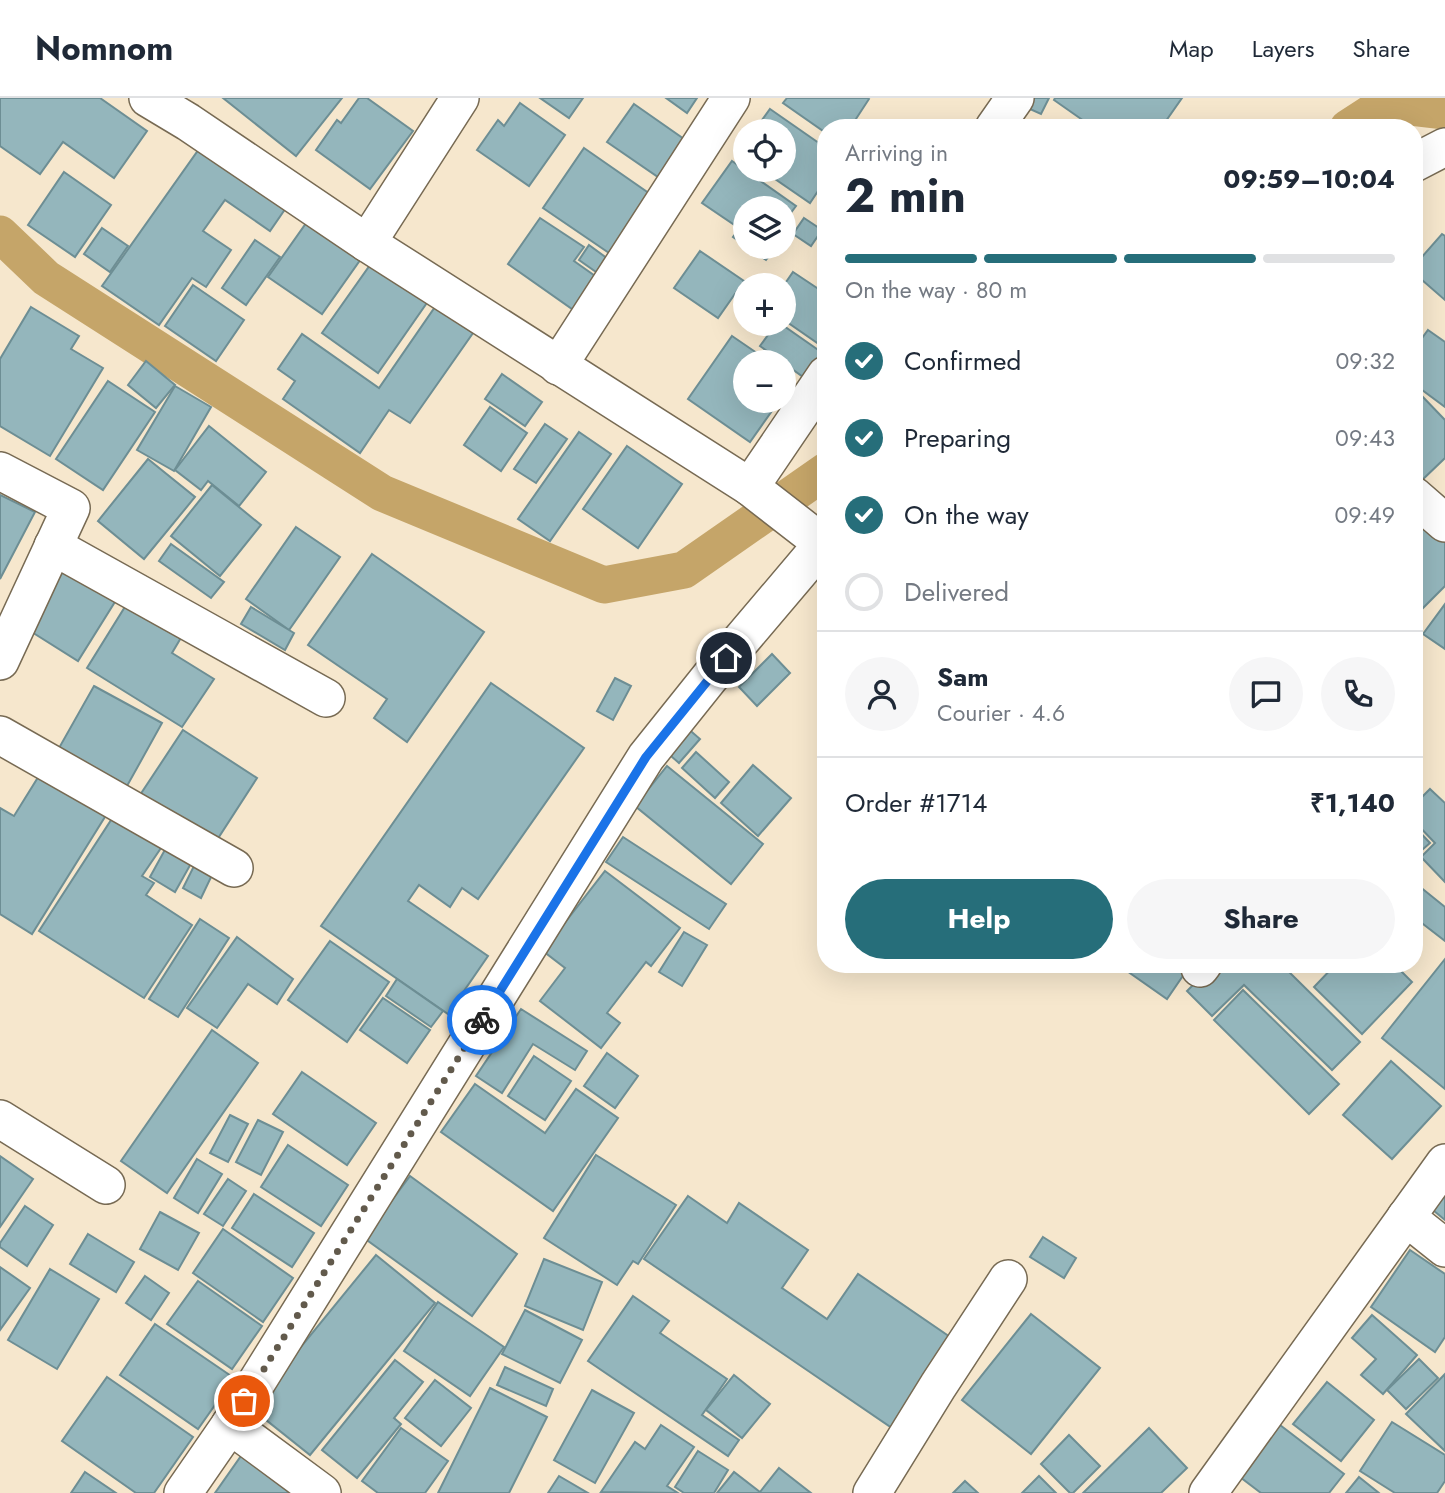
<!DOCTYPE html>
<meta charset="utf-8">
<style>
body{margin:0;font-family:Jost,sans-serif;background:#f6f6f7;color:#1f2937;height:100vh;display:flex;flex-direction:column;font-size:26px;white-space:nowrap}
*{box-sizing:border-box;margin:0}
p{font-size:23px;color:#747a83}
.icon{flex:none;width:38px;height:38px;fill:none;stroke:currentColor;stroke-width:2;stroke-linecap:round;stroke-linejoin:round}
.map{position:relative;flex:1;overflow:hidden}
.side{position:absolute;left:817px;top:21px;width:606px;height:854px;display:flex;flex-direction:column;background:#fff;border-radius:28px;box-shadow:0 7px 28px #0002}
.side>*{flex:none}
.fabs{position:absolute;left:733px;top:21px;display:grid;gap:14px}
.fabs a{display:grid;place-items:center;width:63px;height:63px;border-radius:50%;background:#fff;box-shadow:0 7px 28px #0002;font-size:35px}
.pin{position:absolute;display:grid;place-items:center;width:60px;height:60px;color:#fff;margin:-30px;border:4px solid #fff;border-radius:50%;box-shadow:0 2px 7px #0007}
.courier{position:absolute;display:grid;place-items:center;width:70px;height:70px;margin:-35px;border:5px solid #1a73e8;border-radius:50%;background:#fff;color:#222;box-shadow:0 2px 9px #0007}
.summary em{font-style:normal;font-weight:700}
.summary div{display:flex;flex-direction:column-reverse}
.summary{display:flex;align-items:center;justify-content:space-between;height:119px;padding:0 28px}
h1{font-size:46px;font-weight:700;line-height:52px}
.bar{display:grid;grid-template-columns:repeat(4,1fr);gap:10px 7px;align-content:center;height:84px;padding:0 28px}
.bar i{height:9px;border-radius:5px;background:#e0e1e3}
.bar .selected{background:#266e7a}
.bar p{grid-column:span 4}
.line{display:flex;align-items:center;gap:18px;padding:0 28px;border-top:2px solid #e0e1e3}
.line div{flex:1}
.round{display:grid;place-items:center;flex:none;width:74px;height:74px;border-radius:37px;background:#f6f6f7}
ol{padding:0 28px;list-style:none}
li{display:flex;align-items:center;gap:21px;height:77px}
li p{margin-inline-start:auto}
li .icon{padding:7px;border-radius:50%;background:#266e7a;color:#fff;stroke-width:4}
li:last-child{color:#747a83}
li i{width:38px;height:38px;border:4px solid #e0e1e3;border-radius:50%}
.button{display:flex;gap:14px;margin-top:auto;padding:14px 28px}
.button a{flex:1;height:80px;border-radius:42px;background:#266e7a;color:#fff;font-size:28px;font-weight:700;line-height:80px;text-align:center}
.button a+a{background:#f6f6f7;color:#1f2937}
header{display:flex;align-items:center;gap:42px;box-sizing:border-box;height:98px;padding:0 35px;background:#fff;border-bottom:2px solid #e0e1e3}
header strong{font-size:33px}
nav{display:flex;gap:38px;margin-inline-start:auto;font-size:24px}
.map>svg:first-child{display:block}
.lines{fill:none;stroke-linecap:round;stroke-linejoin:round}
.canal{stroke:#c5a569;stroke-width:37}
.building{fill:#94b6bc;stroke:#6d8e94;stroke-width:2}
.minor-casing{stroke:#776a53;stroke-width:40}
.minor{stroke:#fff;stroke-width:37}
.done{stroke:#625a4c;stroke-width:7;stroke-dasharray:0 12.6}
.route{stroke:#1a73e8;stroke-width:9}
</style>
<header>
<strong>Nomnom</strong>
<nav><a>Map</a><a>Layers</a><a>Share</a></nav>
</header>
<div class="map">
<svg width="1445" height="1395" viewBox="0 0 1445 1395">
<rect width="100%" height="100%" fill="#f6e7cd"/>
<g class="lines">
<g class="canal">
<polyline points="1348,30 1385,6 1445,13"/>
<polyline points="0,136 46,180 382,395 604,487 684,472 826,373"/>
</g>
</g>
<g class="building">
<polygon points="0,0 100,0 147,33 114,80 63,44 40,76 0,48"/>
<polygon points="223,0 342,0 296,58"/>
<polygon points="359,0 367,0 413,33 370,91 316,52 337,22 341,25"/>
<polygon points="540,0 583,0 569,20"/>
<polygon points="666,0 697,0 687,15"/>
<polygon points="787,0 868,0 869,1 850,30 826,30 826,35 783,5"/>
<polygon points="1025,0 1049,0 1041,16 1021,7"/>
<polygon points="1055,0 1182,0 1161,30 1094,30 1054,2"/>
<polygon points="520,5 565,37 529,88 477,52 498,22 504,28"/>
<polygon points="634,6 684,41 658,79 607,44"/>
<polygon points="770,11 826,50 826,81 810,105 762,72 784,72 784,33 754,33"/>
<polygon points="204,44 290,104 270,133 225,102 203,133 231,152 206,189 192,180 159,227 102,188"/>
<polygon points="584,50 653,98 612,157 543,110"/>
<polygon points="732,63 796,108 784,124 784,110 746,110 746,120 739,130 702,105"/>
<polygon points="64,74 111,107 75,159 28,127"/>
<polygon points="314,114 368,151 322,216 268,179"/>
<polygon points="540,120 584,149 574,163 605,185 582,218 508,166"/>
<polygon points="804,120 822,132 811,148 793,136"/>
<polygon points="746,121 746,148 733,139"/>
<polygon points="102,130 128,148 110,174 84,156"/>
<polygon points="1442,136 1445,138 1445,202 1414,175 1414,168"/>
<polygon points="255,142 280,159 246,207 222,190"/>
<polygon points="589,147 619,169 609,183 579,162"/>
<polygon points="747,149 776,149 766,162"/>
<polygon points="700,153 744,183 718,220 674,190"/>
<polygon points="375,160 431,199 378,275 322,235"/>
<polygon points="793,174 826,196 826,251 784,222 784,187"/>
<polygon points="193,187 244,222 216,263 165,228"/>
<polygon points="31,209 79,238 71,251 103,270 50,358 0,328 0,261"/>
<polygon points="435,209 473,235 410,325 389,312 360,355 283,301 295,283 278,271 302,236 379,290"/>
<polygon points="776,226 781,226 824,256 806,281 760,248"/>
<polygon points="1428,232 1445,244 1445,309 1414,286 1414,251"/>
<polygon points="732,238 770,264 746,264 746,303 779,303 750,344 688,301"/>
<polygon points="146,263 175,287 156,310 128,287"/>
<polygon points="502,276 542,304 525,328 485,301"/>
<polygon points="108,283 155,314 103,392 56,361"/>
<polygon points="175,288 211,309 174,373 137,352"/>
<polygon points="1421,297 1445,322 1445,360 1420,384 1414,378 1414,304"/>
<polygon points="490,309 527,335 501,373 464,347"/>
<polygon points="545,326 567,341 536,385 514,371"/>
<polygon points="209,328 266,374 239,408 208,383 201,392 175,372"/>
<polygon points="579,334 611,356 550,443 518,421"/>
<polygon points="627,348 682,386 638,450 583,411"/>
<polygon points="148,361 195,399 144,461 98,423"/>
<polygon points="212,387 261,427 220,478 171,438"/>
<polygon points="0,397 35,414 0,481"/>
<polygon points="1429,426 1445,442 1445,488 1414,519 1414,440"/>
<polygon points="296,429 340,459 289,532 246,501"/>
<polygon points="171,446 224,484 211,500 159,463"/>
<polygon points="372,456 484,534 407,644 374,620 387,601 308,547"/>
<polygon points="67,467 118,499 78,563 27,531"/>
<polygon points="128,504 182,538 172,555 214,581 182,629 87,570"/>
<polygon points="1445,506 1445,551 1423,536"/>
<polygon points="251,509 294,535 285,552 241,526"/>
<polygon points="772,556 790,575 757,608 739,589"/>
<polygon points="615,580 631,588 613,622 597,613"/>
<polygon points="491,585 584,650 478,801 462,790 450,809 419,787 408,803 488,858 448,916 321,828"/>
<polygon points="94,588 162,625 127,688 59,650"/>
<polygon points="685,628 700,641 679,665 664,652"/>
<polygon points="183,632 257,680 215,745 140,697"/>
<polygon points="696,654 729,684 715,700 682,670"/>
<polygon points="753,667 791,700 758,738 721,705"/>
<polygon points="667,668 763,746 731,786 635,708"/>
<polygon points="42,673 108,714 32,836 0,816 0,710 14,718"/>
<polygon points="1430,691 1445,705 1445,784 1421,759 1435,745 1414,723 1414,707"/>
<polygon points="115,716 163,747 142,778 154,785 146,797 192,827 144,900 39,833"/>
<polygon points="1414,728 1430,745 1414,759"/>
<polygon points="623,739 726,806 709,831 606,764"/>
<polygon points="167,748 193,762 175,794 150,779"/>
<polygon points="195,766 213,775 201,800 183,790"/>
<polygon points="605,773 680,830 651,868 646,864 607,915 620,925 601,950 540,903 565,870 543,853"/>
<polygon points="1414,784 1445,809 1445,843 1414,819"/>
<polygon points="200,821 229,840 178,919 149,901"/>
<polygon points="684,834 707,847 682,888 659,874"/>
<polygon points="237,839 293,881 277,906 248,886 217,930 187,910"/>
<polygon points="330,843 389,884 347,944 288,902"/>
<polygon points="1445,861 1445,991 1382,940"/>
<polygon points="1117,866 1191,866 1167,901"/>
<polygon points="1214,866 1252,866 1258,872 1264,866 1281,866 1360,944 1332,972 1244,887 1212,918 1187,893"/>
<polygon points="1336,866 1394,866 1412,884 1362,936 1314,889"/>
<polygon points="397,881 443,913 431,929 386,898"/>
<polygon points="1243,892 1339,986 1309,1016 1214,922"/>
<polygon points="383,900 430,932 407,965 360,932"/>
<polygon points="521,911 587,953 575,972 533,946 502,995 476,978"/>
<polygon points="212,932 258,965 167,1095 121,1063"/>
<polygon points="607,955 638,978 615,1010 584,988"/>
<polygon points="534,958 571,983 545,1022 508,998"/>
<polygon points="1391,963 1441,1008 1392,1061 1343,1017"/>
<polygon points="302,974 376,1025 347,1067 273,1016"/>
<polygon points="475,986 545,1035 576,991 618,1020 553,1113 441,1034"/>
<polygon points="230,1017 248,1026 228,1064 210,1055"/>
<polygon points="258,1022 283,1034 261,1077 236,1064"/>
<polygon points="288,1047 348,1087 321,1128 261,1089"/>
<polygon points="596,1057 676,1107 638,1166 633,1163 617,1187 544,1140"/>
<polygon points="0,1058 33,1081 0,1129"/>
<polygon points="197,1061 222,1076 198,1115 174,1100"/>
<polygon points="410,1078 517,1156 472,1218 364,1140"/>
<polygon points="228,1081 246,1093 223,1128 204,1116"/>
<polygon points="1445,1085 1445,1122 1427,1107"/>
<polygon points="254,1096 314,1135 292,1169 232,1130"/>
<polygon points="688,1098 727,1125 739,1105 808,1152 782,1190 827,1221 858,1176 953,1241 892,1330 644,1161"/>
<polygon points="25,1108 53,1127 27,1168 0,1149 0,1145"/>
<polygon points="160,1114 199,1135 178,1172 140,1151"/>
<polygon points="223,1131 293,1180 263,1224 193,1175"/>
<polygon points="88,1136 134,1164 116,1194 70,1166"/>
<polygon points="1043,1139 1076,1160 1064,1180 1030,1159"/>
<polygon points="1410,1152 1445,1176 1445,1239 1435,1254 1371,1209"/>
<polygon points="376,1157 435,1205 310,1357 251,1310"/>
<polygon points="544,1161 602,1184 583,1232 525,1208"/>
<polygon points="0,1169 30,1190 0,1232"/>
<polygon points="50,1171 99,1201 57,1271 8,1242"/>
<polygon points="145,1178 169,1195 151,1222 126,1205"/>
<polygon points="198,1183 262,1228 232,1271 167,1226"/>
<polygon points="633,1198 669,1223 660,1235 727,1281 702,1317 739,1342 728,1358 588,1263"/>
<polygon points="438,1204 504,1249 470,1298 404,1253"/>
<polygon points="525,1212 582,1242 560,1285 502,1256"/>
<polygon points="1031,1216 1100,1270 1031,1356 962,1302"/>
<polygon points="1372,1217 1417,1257 1383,1296 1361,1277 1376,1261 1352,1240"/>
<polygon points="155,1226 234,1280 198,1331 120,1277"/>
<polygon points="1419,1261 1438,1280 1406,1311 1387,1292"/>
<polygon points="395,1262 423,1284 394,1320 401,1326 357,1380 322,1352"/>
<polygon points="505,1269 553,1291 546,1308 497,1287"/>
<polygon points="1445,1276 1445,1353 1406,1316"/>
<polygon points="734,1277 770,1306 742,1340 706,1312"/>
<polygon points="107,1279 193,1339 154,1395 136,1395 62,1343"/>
<polygon points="435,1282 471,1310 441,1348 405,1320"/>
<polygon points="1327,1284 1374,1322 1341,1363 1293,1326"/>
<polygon points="490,1290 547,1319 509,1395 438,1395"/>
<polygon points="592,1292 634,1315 595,1385 554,1362"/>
<polygon points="1392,1324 1445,1357 1445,1383 1437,1395 1395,1395 1360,1373"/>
<polygon points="661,1327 694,1349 667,1388 678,1395 601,1394 635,1344 645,1351"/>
<polygon points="1280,1327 1344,1376 1329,1395 1261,1395 1240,1379"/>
<polygon points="401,1330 448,1363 425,1395 378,1395 362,1383"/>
<polygon points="1149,1330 1187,1370 1161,1395 1083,1395"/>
<polygon points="1069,1337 1100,1368 1073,1395 1070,1395 1041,1366"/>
<polygon points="698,1353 728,1372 714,1395 684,1395 675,1389"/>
<polygon points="241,1358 290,1392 287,1395 215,1395"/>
<polygon points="779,1370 811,1395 717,1395 734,1374 760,1394"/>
<polygon points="85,1374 116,1395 71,1395"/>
<polygon points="559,1378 588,1395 548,1395"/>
<polygon points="1039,1378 1056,1395 1022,1395"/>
<polygon points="1359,1379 1379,1395 1346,1395"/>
<polygon points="965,1383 978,1395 953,1395"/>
</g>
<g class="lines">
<g class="minor-casing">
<g id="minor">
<polyline points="148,0 188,24 367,145 750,389 822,445"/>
<polyline points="994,30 1015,0"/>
<polyline points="1414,65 1445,49"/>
<polyline points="367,145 460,0"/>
<polyline points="558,268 731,0"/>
<polyline points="0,373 71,410 0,563"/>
<polyline points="750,389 826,277"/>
<polyline points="1414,398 1445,425"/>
<polyline points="53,448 326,600"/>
<polyline points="0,637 234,770"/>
<polyline points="1200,870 1203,866"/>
<polyline points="0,1021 106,1087"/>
<polyline points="1406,1119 1445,1150"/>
<polyline points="230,1327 322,1395"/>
<polyline points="183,1395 230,1327 646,659 710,579 826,442"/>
<polyline points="872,1395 938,1288 1008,1181"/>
<polyline points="1208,1395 1445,1065"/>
</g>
</g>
<use href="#minor" class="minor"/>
</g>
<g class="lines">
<polyline class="done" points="244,1303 482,922"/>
<polyline class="route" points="482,922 646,659 726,560"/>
</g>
</svg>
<div class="fabs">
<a><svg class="icon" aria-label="locate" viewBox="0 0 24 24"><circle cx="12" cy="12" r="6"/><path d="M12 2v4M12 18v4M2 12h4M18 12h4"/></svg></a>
<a><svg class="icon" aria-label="layers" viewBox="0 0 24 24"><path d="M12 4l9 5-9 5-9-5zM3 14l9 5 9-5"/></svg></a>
<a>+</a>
<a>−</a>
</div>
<div class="pin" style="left:244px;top:1303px;background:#ea580c"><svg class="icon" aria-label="bag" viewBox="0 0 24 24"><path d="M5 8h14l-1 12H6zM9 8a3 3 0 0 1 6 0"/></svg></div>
<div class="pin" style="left:726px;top:560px;background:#1f2937"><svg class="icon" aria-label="home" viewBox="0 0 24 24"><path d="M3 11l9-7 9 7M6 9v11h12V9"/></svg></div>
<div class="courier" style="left:482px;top:922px"><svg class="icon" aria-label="bike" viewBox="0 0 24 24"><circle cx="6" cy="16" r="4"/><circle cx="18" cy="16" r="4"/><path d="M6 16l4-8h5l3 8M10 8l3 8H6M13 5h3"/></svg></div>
<section class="side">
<div class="summary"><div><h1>2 min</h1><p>Arriving in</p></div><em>09:59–10:04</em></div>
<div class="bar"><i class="selected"></i><i class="selected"></i><i class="selected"></i><i></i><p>On the way · 80 m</p></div>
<ol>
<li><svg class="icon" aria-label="check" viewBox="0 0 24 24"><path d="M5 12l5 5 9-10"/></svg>Confirmed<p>09:32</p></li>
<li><svg class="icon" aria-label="check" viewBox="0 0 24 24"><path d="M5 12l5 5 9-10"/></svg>Preparing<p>09:43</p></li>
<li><svg class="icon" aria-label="check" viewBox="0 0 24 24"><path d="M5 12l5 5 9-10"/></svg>On the way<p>09:49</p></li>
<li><i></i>Delivered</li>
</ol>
<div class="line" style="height:126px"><a class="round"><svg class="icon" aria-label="person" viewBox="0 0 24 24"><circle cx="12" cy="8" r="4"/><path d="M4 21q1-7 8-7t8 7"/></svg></a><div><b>Sam</b><p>Courier · 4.6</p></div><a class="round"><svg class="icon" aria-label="chat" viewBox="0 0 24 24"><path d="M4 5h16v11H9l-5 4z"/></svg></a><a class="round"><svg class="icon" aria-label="phone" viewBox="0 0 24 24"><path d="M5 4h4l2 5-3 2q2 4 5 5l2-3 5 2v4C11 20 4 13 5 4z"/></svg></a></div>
<div class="line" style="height:91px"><div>Order #1714</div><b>₹1,140</b></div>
<div class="button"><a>Help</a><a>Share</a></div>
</section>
</div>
